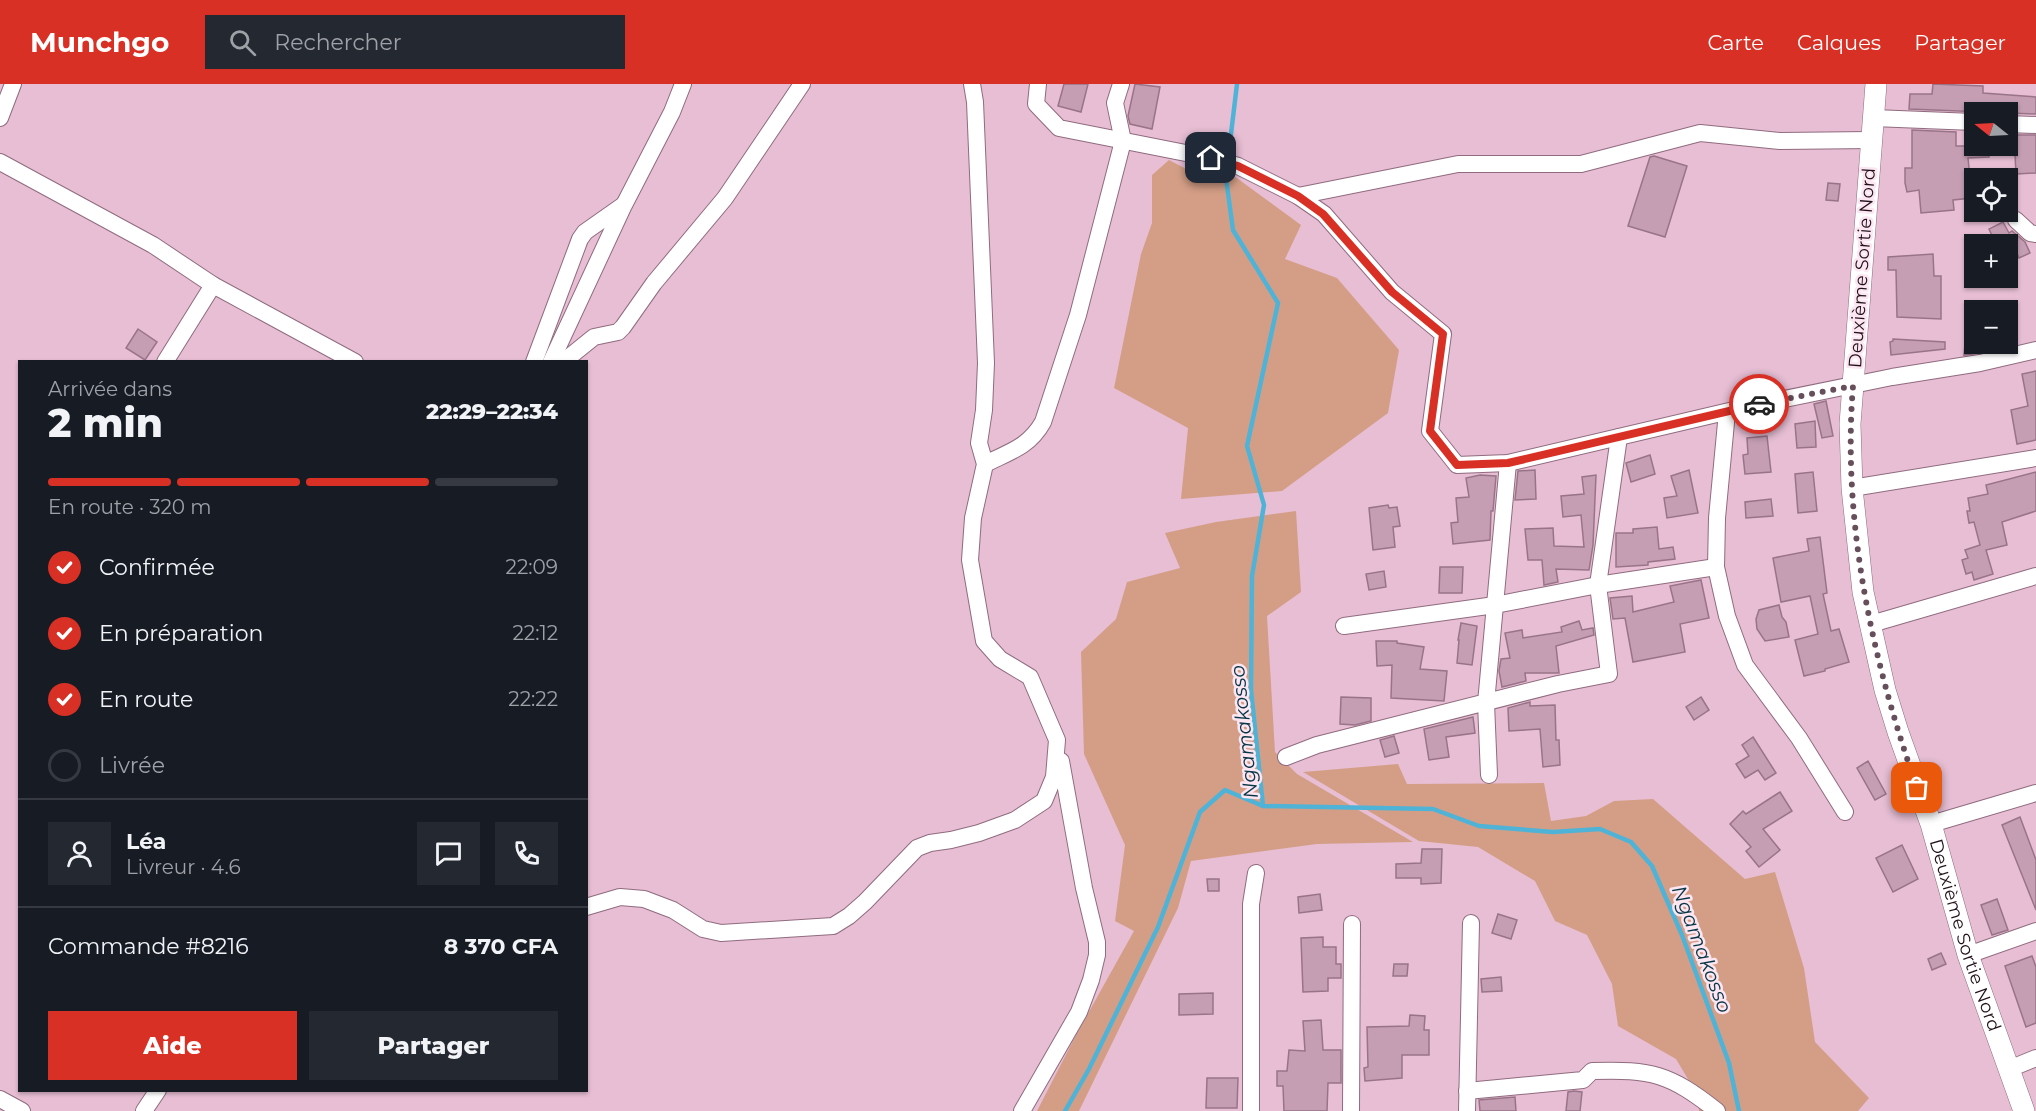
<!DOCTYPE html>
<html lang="fr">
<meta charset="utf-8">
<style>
body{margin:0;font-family:Montserrat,sans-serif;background:#242831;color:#f1f3f6;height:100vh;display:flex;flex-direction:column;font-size:22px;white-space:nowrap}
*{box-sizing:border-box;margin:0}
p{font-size:20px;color:#9ea1a6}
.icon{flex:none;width:33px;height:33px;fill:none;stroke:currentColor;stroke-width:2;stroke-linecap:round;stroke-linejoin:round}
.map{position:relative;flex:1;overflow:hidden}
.details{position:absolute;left:18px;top:276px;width:570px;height:732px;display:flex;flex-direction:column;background:#171b24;border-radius:0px;box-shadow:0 2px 4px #0004}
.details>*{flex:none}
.needle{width:39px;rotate:288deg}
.buttons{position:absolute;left:1964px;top:18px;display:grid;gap:12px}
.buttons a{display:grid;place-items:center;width:54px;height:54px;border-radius:0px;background:#171b24;box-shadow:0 2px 4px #0004;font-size:30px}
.pin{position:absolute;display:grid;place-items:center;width:51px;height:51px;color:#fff;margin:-26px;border-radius:12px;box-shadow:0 3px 9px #0006}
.courier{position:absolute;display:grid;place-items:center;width:60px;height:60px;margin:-30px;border:4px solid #d93025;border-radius:50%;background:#fff;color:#222;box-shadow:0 2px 8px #0007}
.summary em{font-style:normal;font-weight:800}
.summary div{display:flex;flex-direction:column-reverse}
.summary{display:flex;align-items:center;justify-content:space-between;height:102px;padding:0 30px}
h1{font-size:39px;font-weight:800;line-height:45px}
.bar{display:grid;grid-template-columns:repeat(4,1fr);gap:9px 6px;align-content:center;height:72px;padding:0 30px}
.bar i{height:8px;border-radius:4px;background:#363941}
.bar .on{background:#d93025}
.bar p{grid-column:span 4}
.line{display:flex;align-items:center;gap:15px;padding:0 30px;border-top:2px solid #363941}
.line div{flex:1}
.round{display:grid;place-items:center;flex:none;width:63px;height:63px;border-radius:0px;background:#242831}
ol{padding:0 30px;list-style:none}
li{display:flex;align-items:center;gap:18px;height:66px}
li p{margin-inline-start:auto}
li .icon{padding:6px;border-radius:50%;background:#d93025;color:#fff;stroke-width:4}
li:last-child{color:#9ea1a6}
li i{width:33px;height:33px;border:3px solid #363941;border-radius:50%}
.cta{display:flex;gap:12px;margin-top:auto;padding:12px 30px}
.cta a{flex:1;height:69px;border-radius:0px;background:#d93025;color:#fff;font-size:24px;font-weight:800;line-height:69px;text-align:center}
.cta a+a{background:#242831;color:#f1f3f6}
header{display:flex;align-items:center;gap:36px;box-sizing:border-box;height:84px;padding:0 30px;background:#d93025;color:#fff}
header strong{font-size:28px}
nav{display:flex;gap:33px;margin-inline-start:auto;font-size:21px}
.search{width:420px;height:54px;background:#242831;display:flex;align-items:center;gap:15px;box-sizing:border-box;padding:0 21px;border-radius:0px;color:#9ea1a6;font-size:22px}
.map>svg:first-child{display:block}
.green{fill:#d49e86}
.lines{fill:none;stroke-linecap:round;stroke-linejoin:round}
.stream{stroke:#4eb3d7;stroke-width:4.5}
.building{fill:#c59eb3;stroke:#997488;stroke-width:1.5}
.minor-casing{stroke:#906b7f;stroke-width:18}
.major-casing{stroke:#906b7f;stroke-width:22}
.minor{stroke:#fff;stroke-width:16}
.major{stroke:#fff;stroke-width:21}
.done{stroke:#664e5a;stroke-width:6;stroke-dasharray:0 10.8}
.route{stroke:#d93025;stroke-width:8}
.labels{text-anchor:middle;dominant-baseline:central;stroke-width:5;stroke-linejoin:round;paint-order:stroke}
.street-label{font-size:18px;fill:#201119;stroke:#fbe6f1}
.water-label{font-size:20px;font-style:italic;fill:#063545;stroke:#fbe6f1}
</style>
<header>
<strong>Munchgo</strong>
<div class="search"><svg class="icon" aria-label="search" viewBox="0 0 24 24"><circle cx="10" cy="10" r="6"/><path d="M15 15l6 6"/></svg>Rechercher</div>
<nav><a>Carte</a><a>Calques</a><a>Partager</a></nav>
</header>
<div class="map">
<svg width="2036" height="1027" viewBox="0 0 2036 1027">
<rect width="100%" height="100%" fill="#e7bed4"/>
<g class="green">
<polygon points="1169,76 1194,89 1234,92 1301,141 1285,175 1337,194 1399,266 1388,329 1282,407 1181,415 1188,344 1114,304 1141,170 1152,139 1152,91"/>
<polygon points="1296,427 1301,508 1267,532 1275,668 1297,690 1413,758 1317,760 1191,777 1178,824 1079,1027 1037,1027 1076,951 1134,847 1115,837 1125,761 1084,670 1081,568 1116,535 1127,498 1180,484 1165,449 1216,438"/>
<polygon points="1398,680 1407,700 1544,699 1551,737 1586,732 1614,717 1653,715 1745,795 1775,788 1804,884 1815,958 1869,1014 1858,1027 1699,1027 1698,1012 1676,975 1618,942 1612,900 1587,851 1555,837 1535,797 1478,763 1419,757 1303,688"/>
</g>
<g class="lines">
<g class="stream">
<polyline points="1228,75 1237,0"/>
<polyline points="1227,83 1226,94 1233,146 1278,219 1247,362 1264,421 1252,492 1251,606 1263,722 1433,725 1479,742 1553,748 1600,745 1631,758 1652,782 1682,851 1729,979 1739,1027"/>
<polyline points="1065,1027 1089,985 1158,843 1200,728 1225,706 1263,722"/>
</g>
</g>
<g class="building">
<polygon points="1064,0 1088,0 1081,28 1058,22"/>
<polygon points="1135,0 1160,3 1152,45 1130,40 1128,32"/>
<polygon points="1933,0 1983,2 1983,9 2036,13 2036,30 1909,25 1910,10 1932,10"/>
<polygon points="1912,46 1956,48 1956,62 1988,62 1989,73 1968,74 1972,114 1953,116 1954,126 1921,129 1919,106 1907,108 1905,99 1905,84 1912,84"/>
<polygon points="2014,51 2036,51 2036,89 2016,90"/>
<polygon points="1654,72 1687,82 1665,153 1628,142 1650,73"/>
<polygon points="1828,99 1840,100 1838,117 1826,116"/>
<polygon points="2003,138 2009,149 2012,147 2025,158 2030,169 2019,174 2013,160 1985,160 1994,156 1989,145"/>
<polygon points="1933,170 1934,192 1941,192 1941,235 1897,233 1896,186 1888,186 1888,173"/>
<polygon points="138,245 157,258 145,276 126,264"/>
<polygon points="1893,255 1945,258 1945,265 1891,271 1890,258 1893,257"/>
<polygon points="1965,260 1978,261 1978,269 1964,271"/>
<polygon points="2036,287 2036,356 2017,360 2011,326 2028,322 2022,290"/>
<polygon points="1826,317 1833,352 1822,354 1814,320"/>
<polygon points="1815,337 1816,363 1797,364 1795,340"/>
<polygon points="1767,352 1771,388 1745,390 1743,371 1748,370 1747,354"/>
<polygon points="1650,371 1655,390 1631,398 1626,379"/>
<polygon points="1535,386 1536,415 1515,416 1518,387"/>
<polygon points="1689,386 1698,429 1667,434 1664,414 1677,412 1671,392"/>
<polygon points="1813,388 1817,427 1798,429 1795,390"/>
<polygon points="2036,388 2036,427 2002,438 2007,461 1986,466 1993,490 1974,496 1972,488 1966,490 1962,476 1968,474 1965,466 1980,461 1974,438 1969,439 1967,427 1970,427 1968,414 1988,410 1986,401"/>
<polygon points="1480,391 1496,392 1493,427 1491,427 1490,456 1453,460 1451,439 1458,438 1456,414 1469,413 1466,394"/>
<polygon points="1596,391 1593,461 1589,486 1556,485 1558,498 1544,501 1542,476 1528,476 1525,445 1553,444 1554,462 1584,463 1581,431 1563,433 1561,412 1584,410 1582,393"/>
<polygon points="1771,415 1773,432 1746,434 1745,418"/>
<polygon points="1388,421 1389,424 1397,423 1400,442 1393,443 1395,463 1373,466 1369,424"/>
<polygon points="1657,443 1659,465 1673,463 1675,475 1648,478 1648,481 1616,483 1616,449 1633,449 1633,445"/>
<polygon points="1820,453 1827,509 1823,510 1831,547 1839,545 1849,578 1825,585 1825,587 1804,592 1795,556 1818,550 1810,512 1781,518 1773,474 1809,467 1807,455"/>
<polygon points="1440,483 1463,483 1462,509 1439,509"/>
<polygon points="1384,487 1386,503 1369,506 1366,490"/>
<polygon points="1701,496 1709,534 1680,540 1685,568 1633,578 1625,534 1613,535 1610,514 1632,512 1633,528 1674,518 1670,502"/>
<polygon points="1779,521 1782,533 1786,538 1789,553 1765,557 1757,545 1756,535 1759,526"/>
<polygon points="1579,537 1582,546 1593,544 1594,551 1556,562 1559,589 1525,589 1526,597 1502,603 1499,587 1501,575 1510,574 1505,549 1522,546 1523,554 1562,548 1561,543"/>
<polygon points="1461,539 1477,542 1472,581 1457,579 1459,556 1458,556"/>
<polygon points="1376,557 1397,557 1397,559 1424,563 1420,585 1447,587 1444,617 1391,614 1392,581 1377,582"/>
<polygon points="1341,613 1371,614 1371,637 1355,641 1340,640"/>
<polygon points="1701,613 1709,626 1694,636 1686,623"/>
<polygon points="1530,618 1530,622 1555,621 1556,656 1559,656 1560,681 1543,683 1540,645 1509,647 1508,624"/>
<polygon points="1473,633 1475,649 1446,653 1449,673 1429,676 1424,645"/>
<polygon points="1394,652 1399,669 1385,673 1380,656"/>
<polygon points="1753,653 1776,689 1765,696 1758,686 1745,694 1736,680 1749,672 1742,661"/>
<polygon points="1868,677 1886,710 1875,716 1857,684"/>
<polygon points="1780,708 1792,727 1763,745 1780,766 1759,783 1746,767 1751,763 1730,740 1743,727 1746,730"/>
<polygon points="2020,733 2036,776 2036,826 2002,741"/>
<polygon points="1902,761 1918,795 1893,808 1876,774"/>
<polygon points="1422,765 1442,765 1441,799 1421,800 1421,794 1396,794 1396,780 1421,779"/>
<polygon points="1207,795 1219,795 1219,807 1208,807"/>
<polygon points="1320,810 1322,826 1299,829 1298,813"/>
<polygon points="1997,815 2008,846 1992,851 1981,821"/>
<polygon points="1498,830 1517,836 1511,855 1492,849"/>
<polygon points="1323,853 1323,863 1336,863 1336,880 1341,880 1341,894 1328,894 1328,907 1303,908 1301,854"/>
<polygon points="1941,869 1946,880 1932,886 1928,875"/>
<polygon points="2032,872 2036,883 2036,939 2026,943 2005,882"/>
<polygon points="1394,880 1408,880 1407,892 1393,892"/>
<polygon points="1501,893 1502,907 1482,908 1481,895"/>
<polygon points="1213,909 1213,930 1179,931 1179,910"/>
<polygon points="1410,931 1425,932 1424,946 1429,946 1429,971 1402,971 1402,994 1365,997 1364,984 1368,983 1367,943 1409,942"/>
<polygon points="1321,936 1323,966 1341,966 1341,999 1328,999 1327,1027 1284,1027 1283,1002 1277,1002 1277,987 1287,987 1289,966 1305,967 1303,937"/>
<polygon points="1207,994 1238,994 1237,1024 1206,1024"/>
<polygon points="1574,1007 1582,1008 1580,1027 1566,1027 1568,1008"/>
<polygon points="1515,1013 1516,1027 1480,1027 1479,1016"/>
</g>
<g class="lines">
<g class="minor-casing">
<g id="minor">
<polyline points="1038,0 1036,20 1059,44 1211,74 1238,82 1298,112 1324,130 1392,208 1443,250 1430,347 1457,381 1508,379 1755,321 1892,293 1980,279 2036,266"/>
<polyline points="0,34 13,0"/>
<polyline points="1873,34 1974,38"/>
<polyline points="2007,40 2036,41"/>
<polyline points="0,78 153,161 213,201 355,278"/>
<polyline points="1298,112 1458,80 1581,80 1700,49 1780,57 1871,56"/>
<polyline points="2016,136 2030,149 2036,150"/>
<polyline points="165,278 213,201"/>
<polyline points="534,278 580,155 585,148 622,122"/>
<polyline points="551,278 624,121 672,28 683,0"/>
<polyline points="563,278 594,253 618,248 623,243 654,199 725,114 802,0"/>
<polyline points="1727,328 1717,434 1716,483 1727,532 1745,581 1799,654 1845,728"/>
<path d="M985 380C1009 368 1029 363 1043 338L1078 231 1123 57 1115 19 1121 0"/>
<polyline points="1852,404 2036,374"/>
<polyline points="1871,540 2036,492"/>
<polyline points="1344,542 1495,521 1598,501 1716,483"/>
<polyline points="1286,673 1317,661 1558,600 1609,590 1598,501 1619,353"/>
<polyline points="1489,691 1486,619 1508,379"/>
<polyline points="1931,740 2036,709"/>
<polyline points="586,823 620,813 644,815 673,826 703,845 721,849 833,842 849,832 865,818 917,764 930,759 951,756 979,749 1015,736 1044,717 1054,693 1057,656 1030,593 1000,575 984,557 970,476 973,434 985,380 979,359 984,326 986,279 975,18 972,0"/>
<polyline points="1968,871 2036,847"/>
<polyline points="2009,985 2036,974"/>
<path d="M1467 1007 1583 996 1592 987C1652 985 1670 990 1717 1027"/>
<polyline points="0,1015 22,1027"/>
<polyline points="144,1027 158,1006"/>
<polyline points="1022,1027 1079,928 1091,896 1097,871 1097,858 1084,804 1061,677"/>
<polyline points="1251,1027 1251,820 1256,789"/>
<polyline points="1351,1027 1352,840"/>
<polyline points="1467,1027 1471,839"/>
</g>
</g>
<g class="major-casing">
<g id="major">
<path id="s1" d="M1876 0 1850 340 1852 404 1863 508 1885 606 1898 648 1931 740 1968 871 2024 1027"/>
</g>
</g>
<use href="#minor" class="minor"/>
<use href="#major" class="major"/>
</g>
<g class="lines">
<path class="done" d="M1759 320 1853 302C1842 439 1872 575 1917 704"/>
<polyline class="route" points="1211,74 1238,82 1298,112 1323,130 1392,208 1443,250 1430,347 1457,381 1508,379 1759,320"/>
</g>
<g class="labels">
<g class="street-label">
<text transform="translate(1862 184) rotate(-86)">Deuxième Sortie Nord</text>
<text stroke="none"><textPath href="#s1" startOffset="868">Deuxième Sortie Nord</textPath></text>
</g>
<g class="water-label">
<text transform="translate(1244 648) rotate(-96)">Ngamakosso</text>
<text transform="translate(1702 865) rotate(69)">Ngamakosso</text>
</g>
</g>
</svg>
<div class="buttons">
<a><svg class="needle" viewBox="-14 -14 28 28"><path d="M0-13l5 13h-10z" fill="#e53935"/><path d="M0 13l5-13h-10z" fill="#9ea1a6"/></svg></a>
<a><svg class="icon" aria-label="locate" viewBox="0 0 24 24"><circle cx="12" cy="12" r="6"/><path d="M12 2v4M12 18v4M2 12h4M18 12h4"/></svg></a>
<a>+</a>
<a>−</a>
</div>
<div class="pin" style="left:1917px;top:704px;background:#ea580c"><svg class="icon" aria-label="bag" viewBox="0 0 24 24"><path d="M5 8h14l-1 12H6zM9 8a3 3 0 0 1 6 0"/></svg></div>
<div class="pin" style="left:1211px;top:74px;background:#1f2937"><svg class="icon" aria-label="home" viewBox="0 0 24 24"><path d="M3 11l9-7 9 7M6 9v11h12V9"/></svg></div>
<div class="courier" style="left:1759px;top:320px"><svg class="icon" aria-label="car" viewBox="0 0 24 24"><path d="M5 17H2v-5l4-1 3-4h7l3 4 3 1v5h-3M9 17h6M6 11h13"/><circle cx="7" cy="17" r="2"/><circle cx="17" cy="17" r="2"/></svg></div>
<section class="details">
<div class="summary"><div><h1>2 min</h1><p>Arrivée dans</p></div><em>22:29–22:34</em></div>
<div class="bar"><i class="on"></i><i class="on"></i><i class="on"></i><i></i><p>En route · 320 m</p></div>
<ol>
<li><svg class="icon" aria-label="check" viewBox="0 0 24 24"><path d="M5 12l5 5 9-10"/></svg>Confirmée<p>22:09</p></li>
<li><svg class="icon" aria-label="check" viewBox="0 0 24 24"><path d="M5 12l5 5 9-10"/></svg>En préparation<p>22:12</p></li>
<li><svg class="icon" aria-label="check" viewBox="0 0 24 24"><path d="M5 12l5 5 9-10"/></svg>En route<p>22:22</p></li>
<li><i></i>Livrée</li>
</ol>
<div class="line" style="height:108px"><a class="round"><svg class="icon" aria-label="person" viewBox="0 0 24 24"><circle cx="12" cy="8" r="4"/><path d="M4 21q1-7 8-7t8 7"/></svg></a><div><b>Léa</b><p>Livreur · 4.6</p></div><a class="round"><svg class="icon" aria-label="chat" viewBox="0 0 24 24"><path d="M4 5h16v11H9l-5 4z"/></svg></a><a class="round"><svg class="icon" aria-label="phone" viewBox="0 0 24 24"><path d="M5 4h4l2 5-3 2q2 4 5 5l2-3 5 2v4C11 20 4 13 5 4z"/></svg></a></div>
<div class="line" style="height:78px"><div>Commande #8216</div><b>8 370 CFA</b></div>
<div class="cta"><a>Aide</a><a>Partager</a></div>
</section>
</div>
